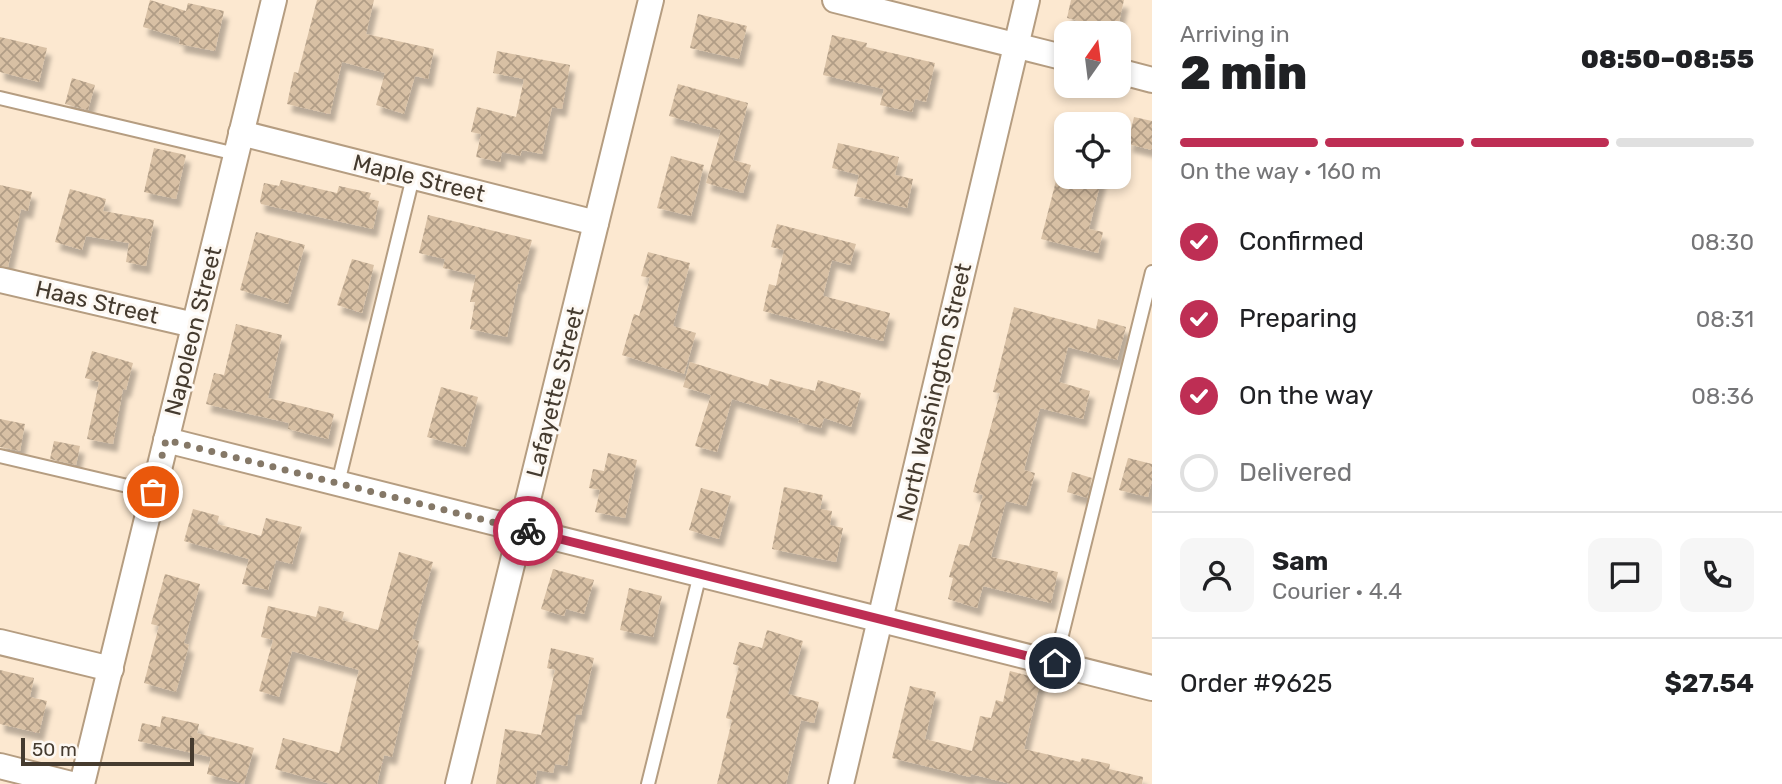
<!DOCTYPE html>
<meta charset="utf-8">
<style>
body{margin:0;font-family:Rubik,sans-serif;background:#f6f6f6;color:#202124;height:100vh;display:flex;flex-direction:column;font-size:26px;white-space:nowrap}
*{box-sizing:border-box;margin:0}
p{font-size:23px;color:#757577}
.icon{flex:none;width:38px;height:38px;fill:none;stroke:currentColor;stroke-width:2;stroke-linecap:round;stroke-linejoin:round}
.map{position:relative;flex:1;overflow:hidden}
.panel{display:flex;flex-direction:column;background:#fff;width:630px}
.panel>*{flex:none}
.needle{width:46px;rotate:14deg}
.controls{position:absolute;left:1054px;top:21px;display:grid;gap:14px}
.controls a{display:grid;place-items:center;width:77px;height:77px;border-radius:14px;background:#fff;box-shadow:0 4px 10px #0003;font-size:35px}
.scale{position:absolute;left:21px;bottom:18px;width:173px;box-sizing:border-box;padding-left:7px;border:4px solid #453b2f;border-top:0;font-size:19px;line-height:24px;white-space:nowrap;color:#453b2f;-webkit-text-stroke:5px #fdf8f2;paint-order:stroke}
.pin{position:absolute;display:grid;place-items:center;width:60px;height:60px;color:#fff;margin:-30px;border:4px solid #fff;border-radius:50%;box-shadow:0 2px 7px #0007}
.courier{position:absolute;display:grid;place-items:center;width:70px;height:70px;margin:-35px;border:5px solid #be2e54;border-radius:50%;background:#fff;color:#222;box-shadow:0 2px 9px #0007}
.headline em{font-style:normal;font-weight:800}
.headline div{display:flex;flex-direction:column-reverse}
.headline{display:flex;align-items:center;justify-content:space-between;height:119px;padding:0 28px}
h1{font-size:46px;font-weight:800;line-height:52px}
.bar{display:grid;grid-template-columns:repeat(4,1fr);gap:10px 7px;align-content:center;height:84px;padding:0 28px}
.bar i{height:9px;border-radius:5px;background:#e0e0e0}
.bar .selected{background:#be2e54}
.bar p{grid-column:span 4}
.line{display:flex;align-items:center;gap:18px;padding:0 28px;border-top:2px solid #e0e0e0}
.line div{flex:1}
.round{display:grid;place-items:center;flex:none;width:74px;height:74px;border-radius:14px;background:#f6f6f6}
ol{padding:0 28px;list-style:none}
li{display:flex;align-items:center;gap:21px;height:77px}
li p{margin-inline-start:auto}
li .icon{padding:7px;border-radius:50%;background:#be2e54;color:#fff;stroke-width:4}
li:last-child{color:#757577}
li i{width:38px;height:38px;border:4px solid #e0e0e0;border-radius:50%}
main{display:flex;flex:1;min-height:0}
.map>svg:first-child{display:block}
.building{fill:url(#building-cross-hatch);filter:url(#shadow)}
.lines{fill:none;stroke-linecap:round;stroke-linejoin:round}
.lane-casing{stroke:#b59d81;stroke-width:16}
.street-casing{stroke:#b59d81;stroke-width:28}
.lane{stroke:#fff;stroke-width:12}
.street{stroke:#fff;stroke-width:24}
.done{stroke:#857867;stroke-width:7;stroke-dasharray:0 12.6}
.route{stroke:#be2e54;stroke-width:9}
.labels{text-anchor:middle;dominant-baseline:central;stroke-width:6;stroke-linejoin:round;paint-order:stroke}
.street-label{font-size:23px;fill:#453b2f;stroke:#fdf8f2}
</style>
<main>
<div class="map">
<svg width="1152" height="784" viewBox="0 0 1152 784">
<defs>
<pattern id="building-cross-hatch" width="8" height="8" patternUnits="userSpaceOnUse" patternTransform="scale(1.75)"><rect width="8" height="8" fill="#d8c0a4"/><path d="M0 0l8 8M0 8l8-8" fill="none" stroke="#b19d86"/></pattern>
<filter id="shadow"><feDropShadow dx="4.5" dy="8" stdDeviation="2" flood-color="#0004"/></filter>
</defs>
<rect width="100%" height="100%" fill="#fce8d0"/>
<g class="building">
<polygon points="150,0 186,11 188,3 224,11 215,51 179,44 180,38 143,27"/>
<polygon points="317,0 374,0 366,34 434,49 428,79 415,76 404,114 376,105 385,73 342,62 330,114 287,104 294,72 298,73"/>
<polygon points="1071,0 1124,0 1117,30 1067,18"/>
<polygon points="698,14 747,26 739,59 690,48"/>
<polygon points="832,35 867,43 866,47 935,63 926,102 915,99 912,112 880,105 884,89 823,75"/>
<polygon points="0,37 47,48 39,82 0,72"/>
<polygon points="497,51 570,65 562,109 552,107 542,154 522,150 520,156 502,152 500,162 476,157 481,134 471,132 477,107 516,117 524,79 493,73"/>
<polygon points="72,78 95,85 88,110 65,104"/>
<polygon points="678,84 748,103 733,160 751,165 743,193 706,183 721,130 669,116"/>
<polygon points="1134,117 1152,121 1152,150 1128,144"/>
<polygon points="838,143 899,157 895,175 913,179 907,208 854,196 859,175 832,168"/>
<polygon points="154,148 186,155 176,199 144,192"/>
<polygon points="671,156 704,165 691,216 657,208"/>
<polygon points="1057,177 1102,177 1089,229 1103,232 1098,253 1041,239"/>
<polygon points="281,180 337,193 339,186 371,193 369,199 379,201 373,229 261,204 260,201 264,183 279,186"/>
<polygon points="0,185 32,192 28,211 21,209 8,267 0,266"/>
<polygon points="70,189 106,199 103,211 154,220 146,266 126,262 129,243 86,236 82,250 55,242"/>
<polygon points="428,215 532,240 520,284 518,284 507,337 470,329 475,302 470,302 476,275 443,268 445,259 419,253"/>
<polygon points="777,224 856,244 850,265 832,260 823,296 890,313 883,341 763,311 769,284 776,286 784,250 771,247"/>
<polygon points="256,232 305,245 288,304 240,290"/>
<polygon points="648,252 690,263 673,326 696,333 684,374 622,355 634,314 639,316 650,278 641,276"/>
<polygon points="352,259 374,265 362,313 337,305"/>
<polygon points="1014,307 1096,329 1098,319 1126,327 1117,360 1068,347 1059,382 1090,391 1083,419 1040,408 1024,470 1035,473 1026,506 1006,501 991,557 1058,572 1051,603 983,586 977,608 948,599 953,578 949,577 959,544 969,546 983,495 973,492 1000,393 993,392"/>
<polygon points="236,324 282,335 268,398 334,414 328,439 288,429 289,423 206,404 214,373 224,375"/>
<polygon points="92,351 133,363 126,390 123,389 113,444 87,439 99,382 85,378"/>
<polygon points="690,362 768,386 770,379 815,391 818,380 861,393 851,427 824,418 821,428 798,422 800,419 732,399 717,452 695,446 711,395 683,387"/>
<polygon points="441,387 478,397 465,447 427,437"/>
<polygon points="0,419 25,424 20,451 0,447"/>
<polygon points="54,441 80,446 76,465 50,459"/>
<polygon points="608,453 637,460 625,518 595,512 600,490 589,488 593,469 604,471"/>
<polygon points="1128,458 1152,464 1152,480 1148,497 1119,490"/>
<polygon points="1072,472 1092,478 1087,498 1067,492"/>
<polygon points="784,487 823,495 820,509 832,511 830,525 843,528 836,562 772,549"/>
<polygon points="701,488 731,496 719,539 689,530"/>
<polygon points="193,509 219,516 217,524 261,536 266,518 302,527 292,564 276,560 268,590 242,584 249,559 184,541"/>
<polygon points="399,552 433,562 412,639 419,641 392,757 384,755 377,784 331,784 275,769 283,738 339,753 359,670 292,651 279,697 259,691 273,640 261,637 268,606 316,617 319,606 344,612 342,620 378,630"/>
<polygon points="553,569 594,580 584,614 566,609 564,616 541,609"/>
<polygon points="165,574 200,584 184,643 189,645 176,692 144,683 159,626 151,624"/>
<polygon points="629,588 662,596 653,637 620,630"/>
<polygon points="767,630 803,641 788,694 819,702 814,723 801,720 786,784 717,784 732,720 726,718 739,666 733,664 739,642 762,648"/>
<polygon points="551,648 594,658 581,715 576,714 567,766 555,764 553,773 537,770 535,784 496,784 505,729 541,735 555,670 547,668"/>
<polygon points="0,670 34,678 30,697 47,701 39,733 0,724"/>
<polygon points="1010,671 1041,679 1024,749 1080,762 1082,758 1110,764 1109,769 1143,777 1142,784 1011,784 971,774 970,777 892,758 910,686 936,692 925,739 972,751 980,716 991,718 996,700 1003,702"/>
<polygon points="162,716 199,724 197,733 254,748 244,784 207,774 211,757 138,741 142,723 160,727"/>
</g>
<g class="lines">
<g class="lane-casing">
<g id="lane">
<polyline points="0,98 236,154"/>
<polyline points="0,456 153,492"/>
<polyline points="338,483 413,177"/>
<polyline points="1055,663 1152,272"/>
<polyline points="648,784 700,574"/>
</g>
</g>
<g class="street-casing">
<g id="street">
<polyline points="835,0 1066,58"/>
<polyline points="1118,71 1152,80"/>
<polyline points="241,133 596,223"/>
<polyline points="0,280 194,325"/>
<polyline points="166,440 1152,688"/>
<polyline points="0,642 111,669"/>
<polyline points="0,766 71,784"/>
<polyline points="82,784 274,0"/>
<polyline points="458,784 651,0"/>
<polyline points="841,784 1027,0"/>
</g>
</g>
<use href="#lane" class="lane"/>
<use href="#street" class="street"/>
</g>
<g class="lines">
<polyline class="done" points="153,492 166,440 528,531"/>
<polyline class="route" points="528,531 1055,663"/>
</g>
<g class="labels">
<g class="street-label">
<text transform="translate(419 178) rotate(14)">Maple Street</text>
<text transform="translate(97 302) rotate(13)">Haas Street</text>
<text transform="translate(193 331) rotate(-76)">Napoleon Street</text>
<text transform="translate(555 392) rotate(-76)">Lafayette Street</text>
<text transform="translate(934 392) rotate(-77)">North Washington Street</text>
</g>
</g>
</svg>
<div class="controls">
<a><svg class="needle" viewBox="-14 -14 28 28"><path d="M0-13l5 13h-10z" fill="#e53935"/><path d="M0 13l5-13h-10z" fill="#757577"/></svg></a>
<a><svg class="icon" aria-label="locate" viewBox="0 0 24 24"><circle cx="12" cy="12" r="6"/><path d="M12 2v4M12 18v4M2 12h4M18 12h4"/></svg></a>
</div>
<div class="scale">50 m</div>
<div class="pin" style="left:153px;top:492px;background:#ea580c"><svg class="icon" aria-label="bag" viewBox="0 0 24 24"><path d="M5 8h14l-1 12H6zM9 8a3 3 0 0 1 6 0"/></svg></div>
<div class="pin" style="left:1055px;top:663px;background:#1f2937"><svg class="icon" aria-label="home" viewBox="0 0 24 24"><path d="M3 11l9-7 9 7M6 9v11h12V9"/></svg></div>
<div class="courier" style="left:528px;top:531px"><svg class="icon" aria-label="bike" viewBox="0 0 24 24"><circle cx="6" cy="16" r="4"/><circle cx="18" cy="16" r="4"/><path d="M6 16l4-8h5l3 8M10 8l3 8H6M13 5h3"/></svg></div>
</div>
<section class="panel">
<div class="headline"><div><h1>2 min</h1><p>Arriving in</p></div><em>08:50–08:55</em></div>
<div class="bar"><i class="selected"></i><i class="selected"></i><i class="selected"></i><i></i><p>On the way · 160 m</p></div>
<ol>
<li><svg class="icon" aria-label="check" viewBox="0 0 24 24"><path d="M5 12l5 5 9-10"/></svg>Confirmed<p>08:30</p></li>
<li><svg class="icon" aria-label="check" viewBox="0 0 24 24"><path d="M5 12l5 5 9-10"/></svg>Preparing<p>08:31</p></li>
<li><svg class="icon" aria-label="check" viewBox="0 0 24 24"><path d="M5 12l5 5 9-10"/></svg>On the way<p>08:36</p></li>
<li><i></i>Delivered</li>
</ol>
<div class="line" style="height:126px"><a class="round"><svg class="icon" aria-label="person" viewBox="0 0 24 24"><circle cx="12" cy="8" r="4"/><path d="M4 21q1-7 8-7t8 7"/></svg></a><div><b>Sam</b><p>Courier · 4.4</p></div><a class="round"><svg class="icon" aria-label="chat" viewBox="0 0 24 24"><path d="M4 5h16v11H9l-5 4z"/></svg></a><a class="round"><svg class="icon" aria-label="phone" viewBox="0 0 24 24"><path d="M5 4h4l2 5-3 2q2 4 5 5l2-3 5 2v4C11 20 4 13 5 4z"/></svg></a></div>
<div class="line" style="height:91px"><div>Order #9625</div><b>$27.54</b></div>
</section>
</main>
